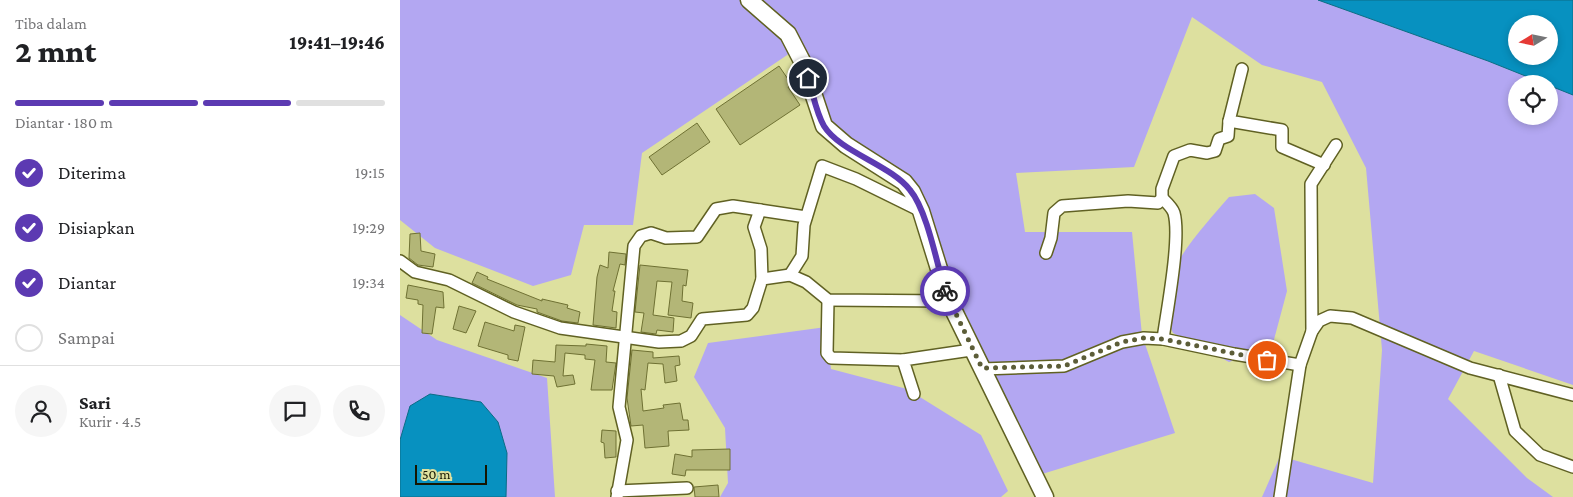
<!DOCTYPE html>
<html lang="id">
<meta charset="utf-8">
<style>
body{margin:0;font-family:"Crimson Pro",serif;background:#f6f6f6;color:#202124;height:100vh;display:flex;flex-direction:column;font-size:19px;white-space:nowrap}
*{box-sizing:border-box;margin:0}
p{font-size:16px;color:#757577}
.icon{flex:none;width:28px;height:28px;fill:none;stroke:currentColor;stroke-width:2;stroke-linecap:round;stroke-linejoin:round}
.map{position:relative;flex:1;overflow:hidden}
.details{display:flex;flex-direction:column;background:#fff;width:400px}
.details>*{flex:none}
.needle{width:32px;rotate:260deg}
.tools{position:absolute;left:1108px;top:15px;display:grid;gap:10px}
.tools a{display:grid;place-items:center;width:50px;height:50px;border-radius:50%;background:#fff;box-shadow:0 2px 8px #0003;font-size:25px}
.scale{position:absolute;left:15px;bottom:12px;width:72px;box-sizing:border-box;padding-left:5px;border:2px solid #161600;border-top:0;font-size:14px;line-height:18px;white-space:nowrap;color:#161600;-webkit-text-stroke:4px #dde09f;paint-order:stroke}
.pin{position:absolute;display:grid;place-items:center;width:42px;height:42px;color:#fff;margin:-21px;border:2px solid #fff;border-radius:50%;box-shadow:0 1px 5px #0007}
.courier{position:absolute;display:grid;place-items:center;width:50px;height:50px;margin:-25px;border:4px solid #5c3ab2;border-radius:50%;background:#fff;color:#222;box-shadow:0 1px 6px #0007}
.overview em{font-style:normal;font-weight:800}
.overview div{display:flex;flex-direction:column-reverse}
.overview{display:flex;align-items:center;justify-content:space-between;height:85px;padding:0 15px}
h1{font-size:32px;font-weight:800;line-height:38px}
.bar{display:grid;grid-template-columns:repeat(4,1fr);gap:8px 5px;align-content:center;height:60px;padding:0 15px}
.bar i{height:6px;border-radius:4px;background:#e0e0e0}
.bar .active{background:#5c3ab2}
.bar p{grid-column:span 4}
.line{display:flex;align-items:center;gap:12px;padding:0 15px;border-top:1px solid #e0e0e0}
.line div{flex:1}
.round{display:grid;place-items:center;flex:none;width:52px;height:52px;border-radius:26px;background:#f6f6f6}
ol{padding:0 15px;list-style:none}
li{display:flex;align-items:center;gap:15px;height:55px}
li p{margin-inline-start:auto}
li .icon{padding:5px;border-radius:50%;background:#5c3ab2;color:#fff;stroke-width:4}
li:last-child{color:#757577}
li i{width:28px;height:28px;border:2px solid #e0e0e0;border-radius:50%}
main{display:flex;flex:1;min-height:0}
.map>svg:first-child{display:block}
.green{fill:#b3a7f2}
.water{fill:#0791c0;stroke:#0c6c86;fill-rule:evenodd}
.building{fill:#b3b677;stroke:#6f7133}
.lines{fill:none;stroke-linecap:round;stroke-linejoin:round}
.minor-casing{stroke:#606123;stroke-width:14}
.secondary-casing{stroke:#606123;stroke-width:19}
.minor{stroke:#fff;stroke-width:11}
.secondary{stroke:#fff;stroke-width:16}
.done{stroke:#5c5d38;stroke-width:5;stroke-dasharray:0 9}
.route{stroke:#5c3ab2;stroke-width:6}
</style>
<main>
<section class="details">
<div class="overview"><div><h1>2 mnt</h1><p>Tiba dalam</p></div><em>19:41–19:46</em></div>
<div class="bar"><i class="active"></i><i class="active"></i><i class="active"></i><i></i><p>Diantar · 180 m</p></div>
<ol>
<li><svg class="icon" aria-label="check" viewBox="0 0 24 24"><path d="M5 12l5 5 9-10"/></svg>Diterima<p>19:15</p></li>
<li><svg class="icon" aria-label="check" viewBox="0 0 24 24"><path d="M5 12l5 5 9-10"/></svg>Disiapkan<p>19:29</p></li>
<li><svg class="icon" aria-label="check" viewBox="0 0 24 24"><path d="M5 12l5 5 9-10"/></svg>Diantar<p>19:34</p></li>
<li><i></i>Sampai</li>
</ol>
<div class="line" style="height:90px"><a class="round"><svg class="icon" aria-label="person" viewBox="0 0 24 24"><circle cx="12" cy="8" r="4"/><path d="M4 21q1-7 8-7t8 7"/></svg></a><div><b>Sari</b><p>Kurir · 4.5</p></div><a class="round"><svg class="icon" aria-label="chat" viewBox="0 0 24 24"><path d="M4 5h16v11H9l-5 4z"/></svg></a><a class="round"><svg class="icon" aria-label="phone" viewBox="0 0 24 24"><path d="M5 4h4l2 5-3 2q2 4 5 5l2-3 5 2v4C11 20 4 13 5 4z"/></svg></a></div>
</section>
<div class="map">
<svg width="1173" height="497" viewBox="0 0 1173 497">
<rect width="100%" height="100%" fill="#dde09f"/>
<g class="green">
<polygon points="0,0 918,0 1088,61 1145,84 1116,84 1116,116 1149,116 1149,85 1173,95 1173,385 1074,351 1048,399 1127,478 1153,497 862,497 880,456 973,483 982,350 966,168 922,82 862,65 792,17 734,167 616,173 625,232 732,232 742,335 775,433 639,475 559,316 515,194 448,151 427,120 402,45 242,153 233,225 184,225 171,275 133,286 35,248 0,220"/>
<path d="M855 194 874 208 887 291 872 347 829 362 773 333C770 325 762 312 763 304 766 265 805 225 829 197Z"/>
<polygon points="0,315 37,340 147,378 155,497 0,497"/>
<polygon points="426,327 431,369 507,389 581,435 608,491 601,497 320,497 328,483 325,428 294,377 308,343"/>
</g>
<g class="water">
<path d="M918 0H1173V95L1088 61ZM1116 24H1149V56H1116Z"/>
<polygon points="30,394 81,402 98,422 107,453 106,497 0,497 0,440 10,406"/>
</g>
<g class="building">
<polygon points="379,66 392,85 388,87 400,105 340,145 316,109"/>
<polygon points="297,123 310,142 262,175 249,157"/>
<polygon points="20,233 21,251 35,254 33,267 18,265 9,258 10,234"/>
<polygon points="209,252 226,254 225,265 220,264 213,291 215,291 212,311 217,312 216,328 193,325 197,277 200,265 208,268"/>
<polygon points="240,265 288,270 286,286 283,285 282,301 293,303 291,318 268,315 272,282 257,281 253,315 274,318 273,332 257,330 256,334 241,332 244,313 235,312"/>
<polygon points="77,272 88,277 87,279 142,301 142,299 168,305 167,308 180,312 178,323 162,321 137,312 137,309 117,305 72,283"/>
<polygon points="8,285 43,292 44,308 36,307 32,334 22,333 23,305 18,304 18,300 6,298"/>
<polygon points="59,306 76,311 66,333 53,329"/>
<polygon points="85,322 114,331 115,325 125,327 118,361 108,359 108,355 78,346"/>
<polygon points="186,344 207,346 206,362 216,363 212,390 191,390 195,360 185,359 185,355 165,353 163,376 173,375 175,384 157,387 154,376 132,374 133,360 155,362 156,345 186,346"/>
<polygon points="232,350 253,352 253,358 279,356 280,365 275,366 277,381 265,383 263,364 248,363 245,390 241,389 243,411 264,408 263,405 280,403 283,420 288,420 289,430 268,431 269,446 245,448 243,425 231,426 227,398"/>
<polygon points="202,430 216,431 216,457 205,458 204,443 201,442"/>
<polygon points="330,449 330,470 286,470 285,476 272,474 275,454 292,457 292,450"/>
<polygon points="318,485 319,497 295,497 294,487"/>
</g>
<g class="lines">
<g class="minor-casing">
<g id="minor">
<polyline points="842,69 829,121 882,130 882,147 924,165"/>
<path d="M762 198C766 202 772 207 774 213 781 238 767 310 763 339"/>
<polyline points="360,210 354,227 361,249 362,279"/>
<polyline points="646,253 651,238 654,213 662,206 728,201 758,203 762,198 762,189 774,156 790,150 807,153 815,151 819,139 828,136 829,121"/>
<polyline points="0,261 15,272 49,280 114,312 160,328 259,342 281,341 291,336 302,319 347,315 353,308 362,279 390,275 406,282 428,300 549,301"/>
<polyline points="390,275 402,256 404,225 422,166 456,179 521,211"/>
<polyline points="428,300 427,353 431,358 503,360"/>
<polyline points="912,331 919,321 930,316 952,318 1070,368 1173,395"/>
<polyline points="582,369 664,366 722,342 744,338 763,339 834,354 900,365"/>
<polyline points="1099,375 1115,431 1140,455 1173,467"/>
<polyline points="514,394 503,360 571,350"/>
<polyline points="217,491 287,488"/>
<polyline points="217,497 227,440 219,407 234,246 241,236 251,233 266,238 297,237 316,209 333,206 406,217"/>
<polyline points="880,497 900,365 912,331 911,184 936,145"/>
</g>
</g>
<g class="secondary-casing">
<polyline id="secondary" points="349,0 388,34 403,63 424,126 446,145 504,182 512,192 521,211 549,301 645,497"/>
</g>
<use href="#minor" class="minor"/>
<use href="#secondary" class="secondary"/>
</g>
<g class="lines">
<polyline class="done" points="545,291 582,368 664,366 722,342 744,338 763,339 867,360"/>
<path class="route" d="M408 78C413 93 416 113 424 126 440 152 491 165 510 190 527 210 537 264 545 291"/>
</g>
</svg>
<div class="tools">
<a><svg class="needle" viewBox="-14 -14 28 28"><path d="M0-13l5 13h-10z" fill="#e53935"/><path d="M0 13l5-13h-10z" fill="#757577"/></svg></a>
<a><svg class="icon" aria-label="locate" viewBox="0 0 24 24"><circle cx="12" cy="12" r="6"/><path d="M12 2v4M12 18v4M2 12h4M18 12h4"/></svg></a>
</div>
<div class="scale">50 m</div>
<div class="pin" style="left:867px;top:360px;background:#ea580c"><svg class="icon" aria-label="bag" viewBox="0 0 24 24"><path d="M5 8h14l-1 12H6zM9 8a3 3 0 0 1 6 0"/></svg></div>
<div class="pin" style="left:408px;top:78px;background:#1f2937"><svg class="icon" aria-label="home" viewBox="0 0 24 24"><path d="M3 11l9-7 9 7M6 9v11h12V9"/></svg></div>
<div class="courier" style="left:545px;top:291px"><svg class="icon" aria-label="bike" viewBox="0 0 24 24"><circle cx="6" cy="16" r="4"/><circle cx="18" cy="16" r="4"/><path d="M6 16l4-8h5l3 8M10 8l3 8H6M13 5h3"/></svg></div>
</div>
</main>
